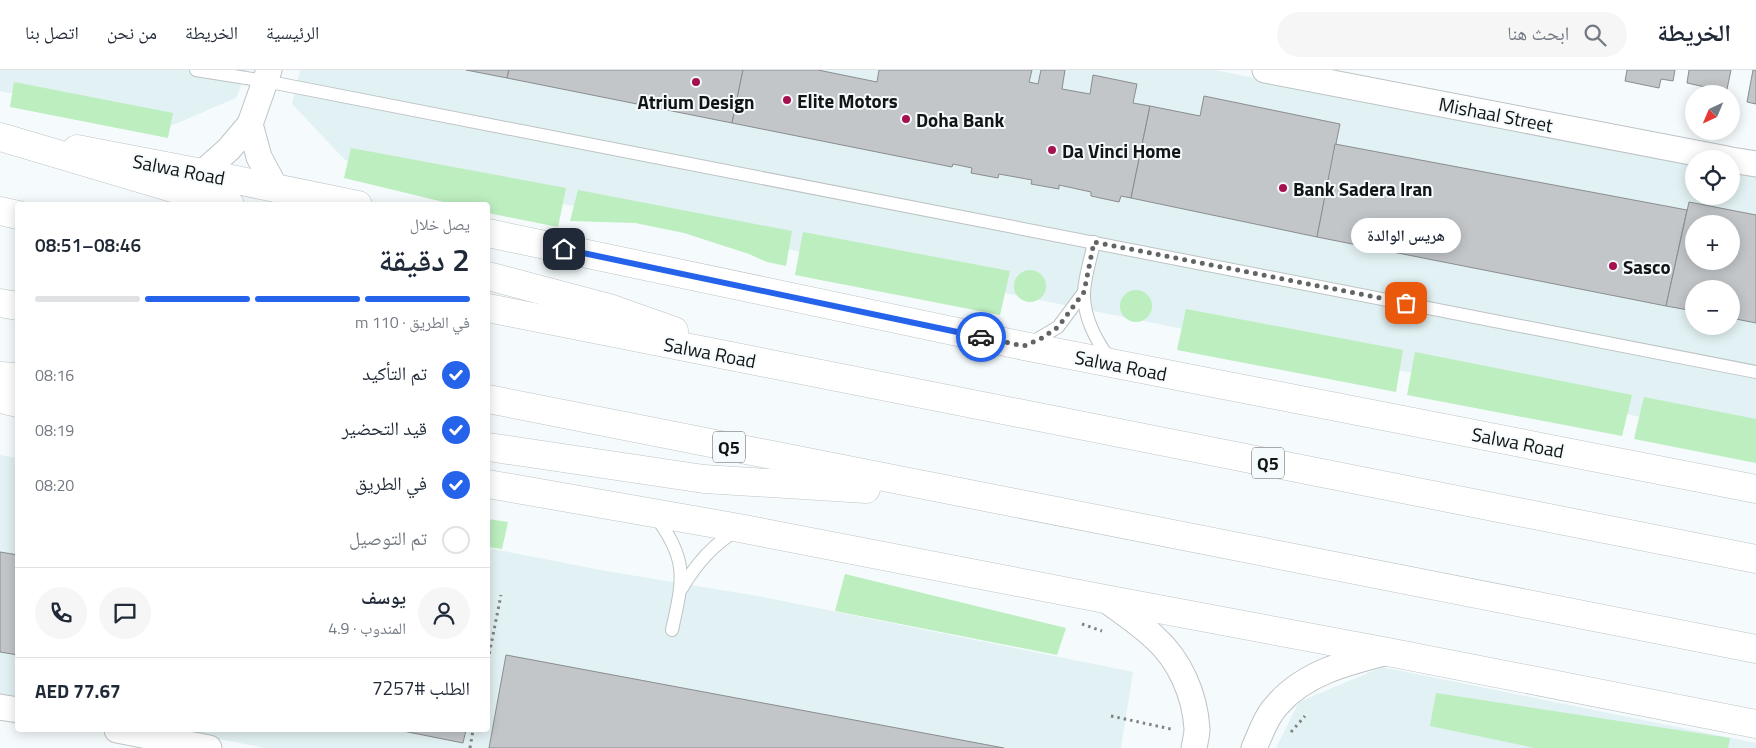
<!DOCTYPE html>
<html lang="ar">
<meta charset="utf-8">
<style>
body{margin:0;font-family:"Titillium Web","Noto Naskh Arabic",sans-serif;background:#f6f6f7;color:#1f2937;direction:rtl;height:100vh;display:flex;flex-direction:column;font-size:19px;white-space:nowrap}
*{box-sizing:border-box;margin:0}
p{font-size:16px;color:#747a83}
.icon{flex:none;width:28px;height:28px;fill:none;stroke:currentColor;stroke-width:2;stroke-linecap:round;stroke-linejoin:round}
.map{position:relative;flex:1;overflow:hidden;direction:ltr}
.side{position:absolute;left:15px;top:132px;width:475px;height:530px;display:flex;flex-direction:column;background:#fff;border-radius:5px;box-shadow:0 2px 12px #0003;direction:rtl}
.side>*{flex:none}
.needle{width:32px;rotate:224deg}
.fabs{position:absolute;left:1685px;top:15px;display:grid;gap:10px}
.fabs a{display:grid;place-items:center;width:55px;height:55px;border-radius:50%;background:#fff;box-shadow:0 2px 12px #0003;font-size:25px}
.pin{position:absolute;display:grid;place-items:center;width:42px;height:42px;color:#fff;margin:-21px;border-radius:10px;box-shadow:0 2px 8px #0006}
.courier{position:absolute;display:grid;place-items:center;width:50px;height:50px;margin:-25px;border:4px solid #2563eb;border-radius:50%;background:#fff;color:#222;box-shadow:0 1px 6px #0007}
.bubble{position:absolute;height:35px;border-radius:18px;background:#fff;box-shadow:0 2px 12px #0003;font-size:16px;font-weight:600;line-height:35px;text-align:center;direction:rtl}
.overview em{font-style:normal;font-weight:600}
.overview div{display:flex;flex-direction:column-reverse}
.overview{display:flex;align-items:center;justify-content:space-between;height:85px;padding:0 20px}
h1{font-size:32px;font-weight:600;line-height:38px}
.bar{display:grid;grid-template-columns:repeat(4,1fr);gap:8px 5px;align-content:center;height:60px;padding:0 20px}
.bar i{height:6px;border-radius:4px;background:#e0e1e3}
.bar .current{background:#2563eb}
.bar p{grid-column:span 4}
.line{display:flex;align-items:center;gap:12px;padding:0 20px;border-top:1px solid #e0e1e3}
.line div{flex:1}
.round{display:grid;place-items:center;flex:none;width:52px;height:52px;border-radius:26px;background:#f6f6f7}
ol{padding:0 20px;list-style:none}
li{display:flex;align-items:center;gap:15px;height:55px}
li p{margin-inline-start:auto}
li .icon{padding:5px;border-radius:50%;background:#2563eb;color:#fff;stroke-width:4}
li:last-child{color:#747a83}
li i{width:28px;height:28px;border:2px solid #e0e1e3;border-radius:50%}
header{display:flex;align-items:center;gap:30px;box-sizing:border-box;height:70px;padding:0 25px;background:#fff;border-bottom:1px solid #e0e1e3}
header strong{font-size:24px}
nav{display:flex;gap:28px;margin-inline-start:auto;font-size:18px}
.search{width:350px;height:45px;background:#f6f6f7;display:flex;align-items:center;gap:12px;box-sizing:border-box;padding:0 18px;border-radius:28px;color:#747a83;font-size:19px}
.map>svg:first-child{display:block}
.built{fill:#e2f1f3;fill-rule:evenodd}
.green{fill:#bceebf}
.building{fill:#c2c6c9;stroke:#8a8d90;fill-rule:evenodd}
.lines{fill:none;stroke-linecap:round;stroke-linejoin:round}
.service-casing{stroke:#bdc3c4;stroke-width:14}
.minor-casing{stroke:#bdc3c4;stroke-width:27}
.secondary-casing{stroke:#bdc3c4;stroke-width:29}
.motorway-casing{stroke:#bdc3c4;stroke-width:29}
.path{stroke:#808384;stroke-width:3;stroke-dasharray:2.5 4;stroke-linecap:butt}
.service{stroke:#fff;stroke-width:12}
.minor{stroke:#fff;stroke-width:25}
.secondary{stroke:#fff;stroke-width:28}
.motorway{stroke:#fff;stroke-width:28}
.done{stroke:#626566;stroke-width:5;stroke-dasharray:0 9}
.route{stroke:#2563eb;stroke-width:6}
.poi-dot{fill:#a6124f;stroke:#f5fbfc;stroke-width:2}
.labels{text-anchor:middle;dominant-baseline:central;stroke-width:4;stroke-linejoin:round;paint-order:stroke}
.shield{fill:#f5fbfc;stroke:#57595a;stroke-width:1}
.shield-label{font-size:18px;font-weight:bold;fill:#131415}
.poi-label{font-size:19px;font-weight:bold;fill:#131415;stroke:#f5fbfc;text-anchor:start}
.street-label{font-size:19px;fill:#131415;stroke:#f5fbfc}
</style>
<header>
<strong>الخريطة</strong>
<div class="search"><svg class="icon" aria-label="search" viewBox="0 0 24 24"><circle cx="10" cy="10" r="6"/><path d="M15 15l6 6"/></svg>ابحث هنا</div>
<nav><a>الرئيسية</a><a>الخريطة</a><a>من نحن</a><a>اتصل بنا</a></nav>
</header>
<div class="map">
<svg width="1756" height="678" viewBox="0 0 1756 678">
<rect width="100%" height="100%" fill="#f5fbfc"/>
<g class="built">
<polygon points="0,0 247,0 236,28 173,55 0,21"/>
<path d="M300 0H1214L1694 94V126H1731V101L1756 106V369L1183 259 345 90 292 34ZM1694 154H1731V191H1694ZM1694 219H1731V256H1694Z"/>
<polygon points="0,385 17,388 17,630 0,626"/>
<polygon points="488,478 606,501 758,526 1133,602 1121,678 265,678 173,660 488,660"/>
<polygon points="1382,597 1756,673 1756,678 1276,678 1299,632"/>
</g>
<g class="green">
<polygon points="14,12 173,43 168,68 10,37"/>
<polygon points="351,78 566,118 558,157 488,143 488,135 456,135 344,108"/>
<polygon points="578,120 792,161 786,196 767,192 749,184 684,163 635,153 570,151"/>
<polygon points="803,162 1010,201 1000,245 795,205"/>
<circle cx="1030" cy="216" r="16"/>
<circle cx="1136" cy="236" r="16"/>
<polygon points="1186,239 1403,280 1396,322 1177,280"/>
<polygon points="1415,282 1632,325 1622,366 1407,325"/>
<polygon points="1644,327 1756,349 1756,393 1634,369"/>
<polygon points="488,449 508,452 502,479 488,477"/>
<polygon points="845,504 1066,558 1057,585 835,541"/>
<polygon points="1436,623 1730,668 1728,678 1535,678 1430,656"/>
</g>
<g class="building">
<polygon points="466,0 509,0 507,8"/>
<polygon points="509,0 743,0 732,53 507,8"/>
<polygon points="743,0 818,0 877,12 879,0 1032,0 1029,12 1038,14 1041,0 1065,0 1062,19 1090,24 1093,5 1137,14 1133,33 1150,36 1131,128 1121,126 1119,132 1091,126 1091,122 1059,115 1059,119 1031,114 1032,110 999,104 998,108 971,103 972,98 953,94 952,97 732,53"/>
<polygon points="1627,0 1675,0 1673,11 1661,9 1659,18 1625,11"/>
<polygon points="1689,0 1731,0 1726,24 1704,23 1705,17 1687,13"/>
<polygon points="1753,0 1756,0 1756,34 1747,32"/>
<polygon points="1204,26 1340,54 1317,167 1131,128 1150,36 1200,46"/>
<polygon points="1335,74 1687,140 1666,236 1317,167"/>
<path d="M1689 132 1756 145V253L1731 248V219H1694V241L1666 236ZM1694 154H1731V191H1694Z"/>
<polygon points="0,482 18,485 18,585 0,582"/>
<polygon points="506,585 1004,678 489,678"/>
<polygon points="398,660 466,660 463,673"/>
</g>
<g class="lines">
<g class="service-casing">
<g id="service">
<polyline points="196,0 265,11 1756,302"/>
<path d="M1094 172C1091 188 1085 205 1084 222 1083 246 1096 271 1110 289"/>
<polyline points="1031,273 1058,257 1084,222"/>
<path d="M655 446C689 490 683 510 672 560"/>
<path d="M682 518C696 494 712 475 736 461"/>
</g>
</g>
<g class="minor-casing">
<g id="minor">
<polyline points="1265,0 1727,89"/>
<polyline points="250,54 259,87 275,117"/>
<polyline points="1731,90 1756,94"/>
<polyline points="202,103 229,79 250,54 269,0"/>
<path d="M1105 529C1122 542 1139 553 1154 567 1180 590 1195 625 1197 659 1197 665 1195 672 1194 678"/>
<polyline points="0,637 18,640"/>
<polyline points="117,660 209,678"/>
<path d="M1254 678C1261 663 1266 646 1278 634 1306 602 1349 592 1388 582"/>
</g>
</g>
<g class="secondary-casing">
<g id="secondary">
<polyline points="77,79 202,103 358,135"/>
<polyline points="488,163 1024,276 1756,419"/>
<polyline points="0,329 18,333"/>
<polyline points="488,414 739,458 1105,529 1388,582 1756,654"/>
</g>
</g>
<g class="motorway-casing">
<g id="motorway">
<polyline points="0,67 230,135"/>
<polyline points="0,141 18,145"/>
<polyline points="488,206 609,238 674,261"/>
<polyline points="0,233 18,236"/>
<polyline points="488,238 1756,489"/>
<polyline points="0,306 18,307"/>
<polyline points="488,329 1756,579"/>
<polyline points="488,377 704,409 866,419"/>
</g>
</g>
<g class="path">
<polyline points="1082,554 1102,561"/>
<polyline points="488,590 501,525"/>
<polyline points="1111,646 1171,659"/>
<polyline points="1291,662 1305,646"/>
<polyline points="470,678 473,660"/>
</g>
<use href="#service" class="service"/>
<use href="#minor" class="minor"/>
<use href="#secondary" class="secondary"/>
<use href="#motorway" class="motorway"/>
</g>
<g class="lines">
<polyline class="done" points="981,267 1024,276 1042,268 1058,257 1084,222 1094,172 1406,233"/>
<polyline class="route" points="564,179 981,267"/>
</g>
<g class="poi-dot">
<circle cx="696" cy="12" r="5"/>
<circle cx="787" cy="30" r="5"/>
<circle cx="906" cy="49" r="5"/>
<circle cx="1052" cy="80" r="5"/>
<circle cx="1283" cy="118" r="5"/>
<circle cx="1613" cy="196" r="5"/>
</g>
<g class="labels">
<g class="shield">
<rect x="713" y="361.5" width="32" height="31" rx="4"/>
<rect x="1252" y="377.5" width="32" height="31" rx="4"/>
</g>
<g class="shield-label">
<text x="729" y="377">Q5</text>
<text x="1268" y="393">Q5</text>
</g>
<g class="poi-label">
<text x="797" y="30">Elite Motors</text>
<text x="696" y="31" text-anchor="middle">Atrium Design</text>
<text x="916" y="49">Doha Bank</text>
<text x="1062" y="80">Da Vinci Home</text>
<text x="1293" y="118">Bank Sadera Iran</text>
<text x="1623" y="196">Sasco</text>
</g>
<g class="street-label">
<text transform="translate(1496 44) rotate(11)">Mishaal Street</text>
<text transform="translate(179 99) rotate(11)">Salwa Road</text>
<text transform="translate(710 282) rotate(11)">Salwa Road</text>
<text transform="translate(1121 295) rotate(11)">Salwa Road</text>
<text transform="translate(1518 372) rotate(11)">Salwa Road</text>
</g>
</g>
</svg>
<div class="fabs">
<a><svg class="needle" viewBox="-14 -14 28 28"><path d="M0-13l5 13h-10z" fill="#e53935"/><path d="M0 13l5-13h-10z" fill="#747a83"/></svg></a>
<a><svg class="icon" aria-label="locate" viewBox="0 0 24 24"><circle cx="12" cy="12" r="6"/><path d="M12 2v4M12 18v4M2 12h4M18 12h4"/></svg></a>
<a>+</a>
<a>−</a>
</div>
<div class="pin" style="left:1406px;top:233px;background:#ea580c"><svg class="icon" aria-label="bag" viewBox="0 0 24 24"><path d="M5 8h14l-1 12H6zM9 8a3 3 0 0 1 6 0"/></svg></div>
<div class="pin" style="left:564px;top:179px;background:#1f2937"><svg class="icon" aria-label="home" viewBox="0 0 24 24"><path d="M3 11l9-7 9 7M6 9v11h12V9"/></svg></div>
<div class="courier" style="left:981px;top:267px"><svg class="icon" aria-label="car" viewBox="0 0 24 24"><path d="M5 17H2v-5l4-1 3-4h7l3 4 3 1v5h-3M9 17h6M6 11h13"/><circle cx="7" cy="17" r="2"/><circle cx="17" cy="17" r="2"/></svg></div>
<div class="bubble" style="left:1351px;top:148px;width:110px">هريس الوالدة</div>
<section class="side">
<div class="overview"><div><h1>2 دقيقة</h1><p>يصل خلال</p></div><em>08:46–08:51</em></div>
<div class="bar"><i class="current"></i><i class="current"></i><i class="current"></i><i></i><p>في الطريق · 110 m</p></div>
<ol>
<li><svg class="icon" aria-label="check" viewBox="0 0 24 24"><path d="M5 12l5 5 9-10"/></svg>تم التأكيد<p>08:16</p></li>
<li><svg class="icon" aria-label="check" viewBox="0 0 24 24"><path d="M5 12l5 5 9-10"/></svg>قيد التحضير<p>08:19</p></li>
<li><svg class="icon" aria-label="check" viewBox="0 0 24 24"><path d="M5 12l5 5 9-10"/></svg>في الطريق<p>08:20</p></li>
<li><i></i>تم التوصيل</li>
</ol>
<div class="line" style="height:90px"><a class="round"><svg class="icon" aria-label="person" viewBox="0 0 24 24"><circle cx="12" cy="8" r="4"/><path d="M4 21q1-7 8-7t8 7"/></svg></a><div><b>يوسف</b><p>المندوب · 4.9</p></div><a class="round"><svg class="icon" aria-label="chat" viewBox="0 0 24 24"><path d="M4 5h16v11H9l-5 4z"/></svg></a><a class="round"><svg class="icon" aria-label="phone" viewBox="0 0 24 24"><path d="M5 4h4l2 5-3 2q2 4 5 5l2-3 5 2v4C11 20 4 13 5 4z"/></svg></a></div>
<div class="line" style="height:65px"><div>الطلب #7257</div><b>AED 77.67</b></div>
</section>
</div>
